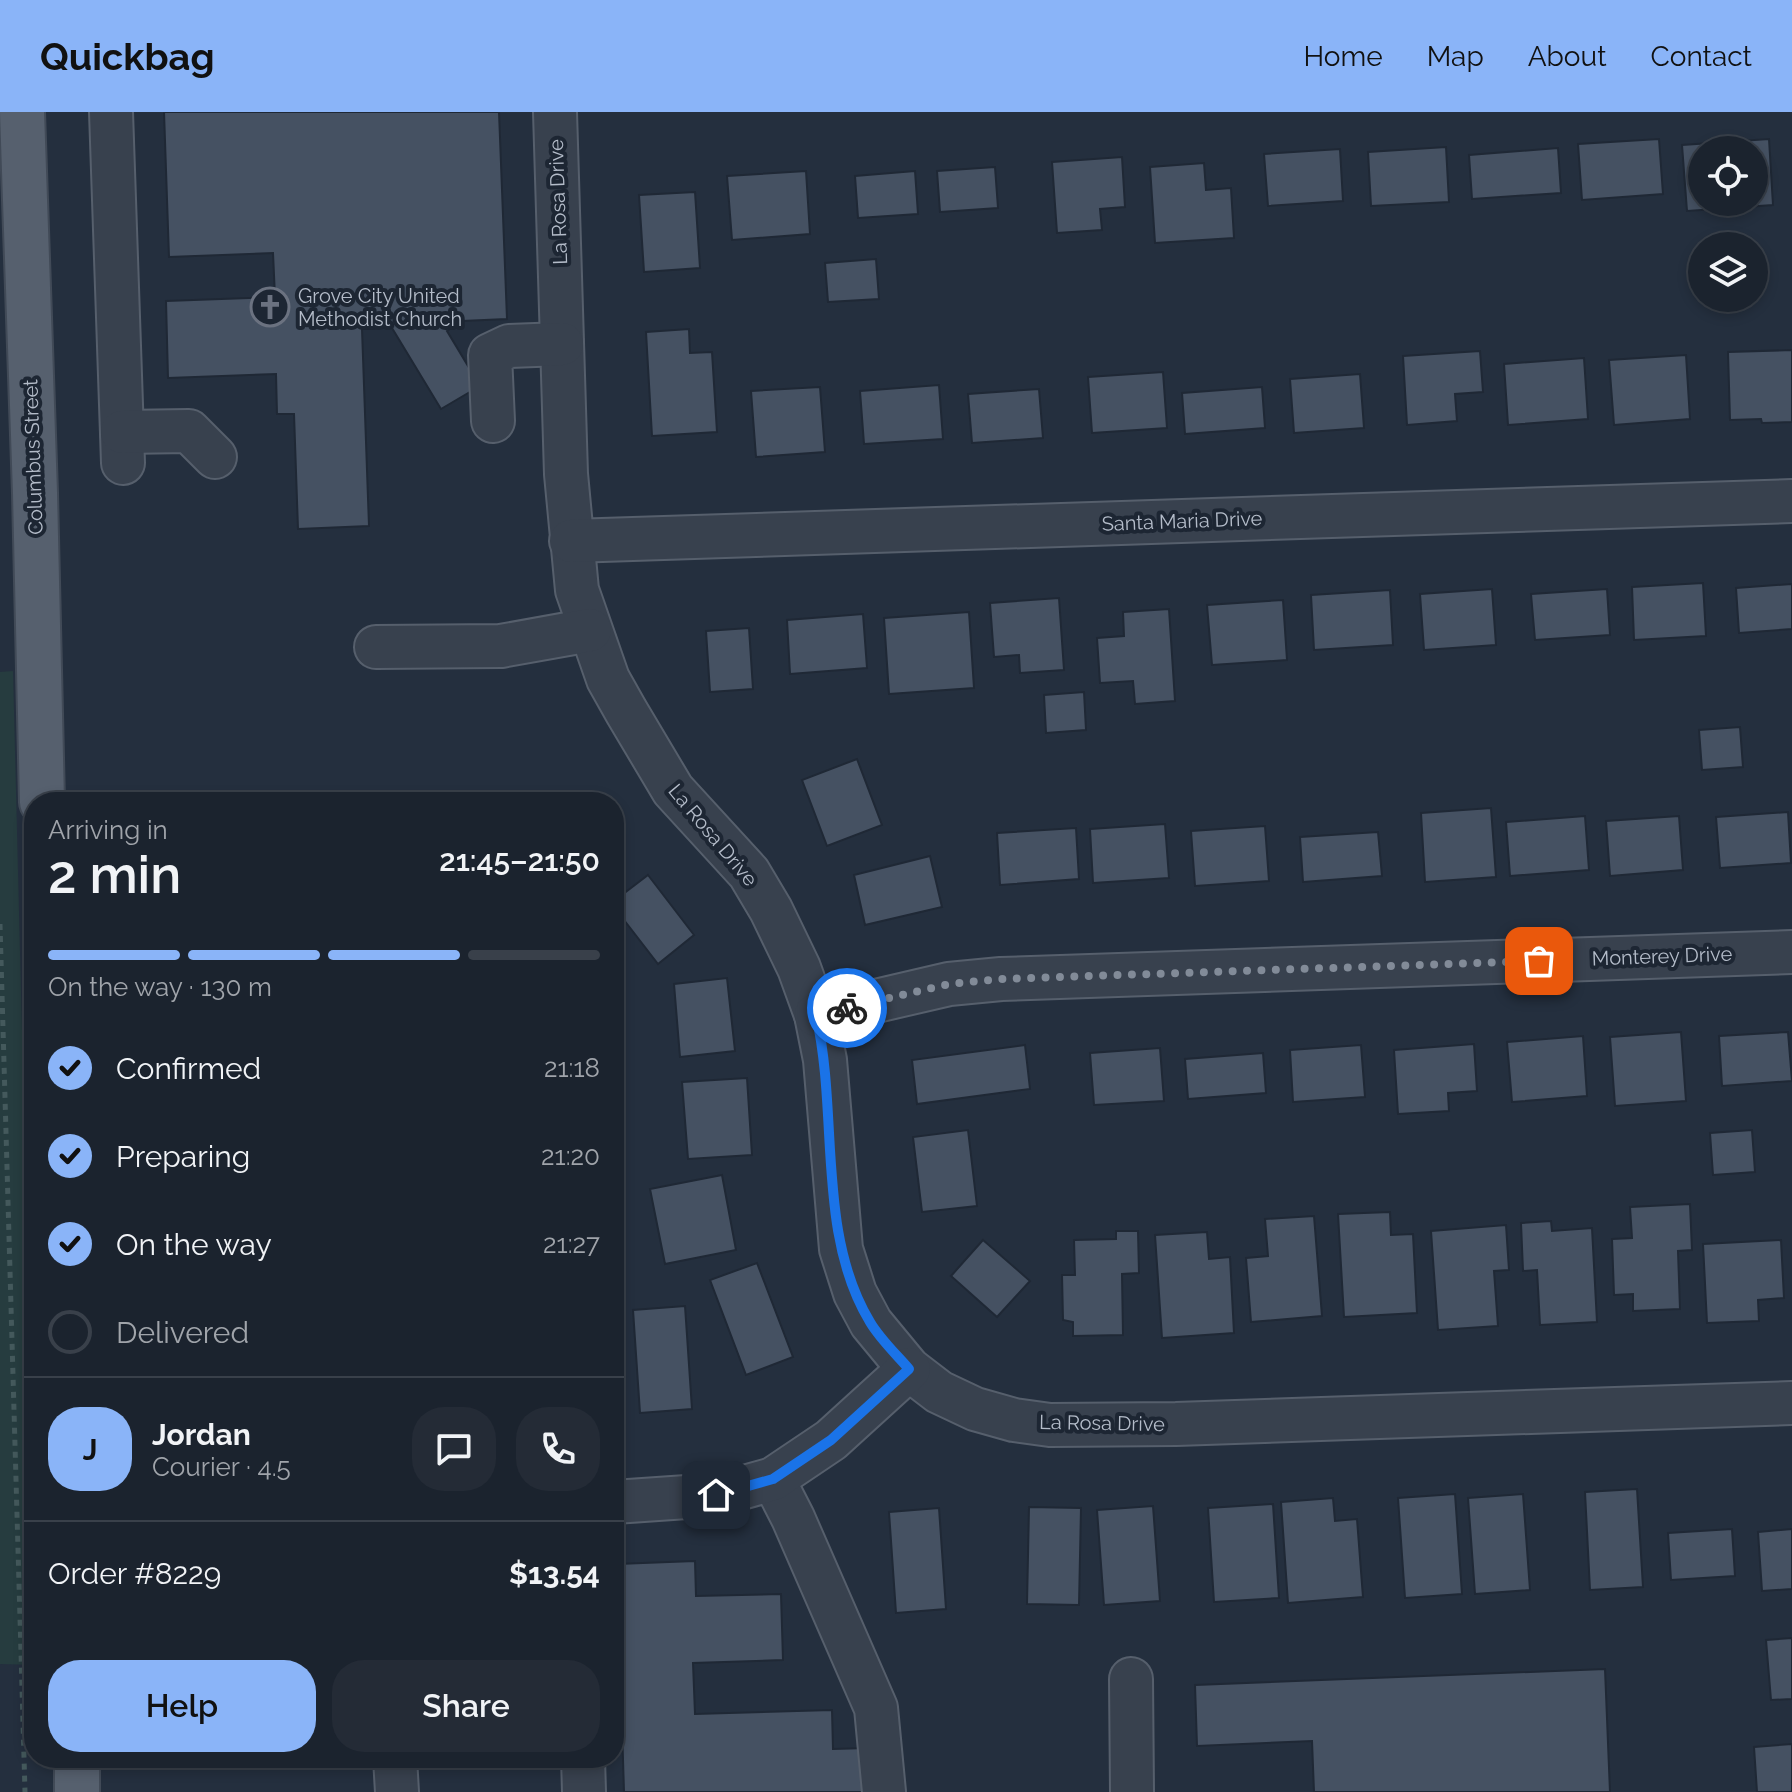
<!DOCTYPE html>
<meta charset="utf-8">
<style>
body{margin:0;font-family:Raleway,sans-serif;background:#242b36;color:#f1f3f6;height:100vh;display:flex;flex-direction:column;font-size:30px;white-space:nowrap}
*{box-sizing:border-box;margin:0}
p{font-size:26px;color:#a0a4aa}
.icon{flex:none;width:44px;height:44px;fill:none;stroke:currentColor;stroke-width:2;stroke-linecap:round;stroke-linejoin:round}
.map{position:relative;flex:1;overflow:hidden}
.sheet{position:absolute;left:24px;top:680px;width:600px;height:976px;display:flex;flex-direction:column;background:#1b232e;border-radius:32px;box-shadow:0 4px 12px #0003,0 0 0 2px #39404a}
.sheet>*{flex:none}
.controls{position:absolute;left:1688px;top:24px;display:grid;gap:16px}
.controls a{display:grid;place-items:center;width:80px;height:80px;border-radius:50%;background:#1b232e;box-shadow:0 4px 12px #0003,0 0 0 2px #39404a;font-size:40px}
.pin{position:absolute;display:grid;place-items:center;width:68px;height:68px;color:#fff;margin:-34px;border-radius:16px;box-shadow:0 4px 12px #0006}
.courier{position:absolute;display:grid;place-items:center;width:80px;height:80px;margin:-40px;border:6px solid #1a73e8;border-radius:50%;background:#fff;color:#222;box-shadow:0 2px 10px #0007}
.summary em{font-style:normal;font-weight:600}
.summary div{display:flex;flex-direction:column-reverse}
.summary{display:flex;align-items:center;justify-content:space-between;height:136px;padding:0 24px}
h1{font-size:52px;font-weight:600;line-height:60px}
.bar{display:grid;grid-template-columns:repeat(4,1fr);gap:12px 8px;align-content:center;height:96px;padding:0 24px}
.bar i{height:10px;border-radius:6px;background:#39404a}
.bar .selected{background:#8ab4f8}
.bar p{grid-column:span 4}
.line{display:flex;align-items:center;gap:20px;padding:0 24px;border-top:2px solid #39404a}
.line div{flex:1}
.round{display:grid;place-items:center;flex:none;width:84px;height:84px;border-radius:32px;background:#242b36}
ol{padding:0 24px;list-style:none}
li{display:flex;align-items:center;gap:24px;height:88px}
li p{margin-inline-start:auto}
li .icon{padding:8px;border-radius:50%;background:#8ab4f8;color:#111;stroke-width:4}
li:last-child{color:#a0a4aa}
li i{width:44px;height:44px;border:4px solid #39404a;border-radius:50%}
.button{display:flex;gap:16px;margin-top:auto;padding:16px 24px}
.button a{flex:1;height:92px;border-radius:32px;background:#8ab4f8;color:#111;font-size:32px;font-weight:600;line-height:92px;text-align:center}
.button a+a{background:#242b36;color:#f1f3f6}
header{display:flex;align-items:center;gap:48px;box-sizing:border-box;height:112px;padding:0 40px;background:#8ab4f8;color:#111}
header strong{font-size:38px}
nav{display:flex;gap:44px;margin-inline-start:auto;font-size:28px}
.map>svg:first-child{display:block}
.green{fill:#263c3f}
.building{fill:#455162;stroke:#1f2835;stroke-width:2;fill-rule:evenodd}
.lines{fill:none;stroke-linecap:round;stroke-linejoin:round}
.minor-casing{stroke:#565f6c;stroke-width:46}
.major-casing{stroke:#414a57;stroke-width:48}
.path{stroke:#44595c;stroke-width:5;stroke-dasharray:6 6;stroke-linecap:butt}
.minor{stroke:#38414e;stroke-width:42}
.major{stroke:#56606e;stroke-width:44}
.done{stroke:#828b98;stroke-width:8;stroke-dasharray:0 14.4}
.route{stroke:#1a73e8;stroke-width:10}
.labels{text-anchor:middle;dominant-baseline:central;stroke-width:8;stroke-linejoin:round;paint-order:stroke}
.street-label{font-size:20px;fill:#b4bcc9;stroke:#1d2633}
.poi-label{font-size:20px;fill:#b4bcc9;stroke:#1d2633;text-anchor:start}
</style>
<header>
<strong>Quickbag</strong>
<nav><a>Home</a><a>Map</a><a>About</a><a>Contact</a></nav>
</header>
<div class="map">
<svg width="1792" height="1680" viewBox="0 0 1792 1680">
<rect width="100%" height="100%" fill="#242f3e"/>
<polygon class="green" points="13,559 34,1399 34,1553 0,1552 0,560"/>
<g class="building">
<polygon points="164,0 499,0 507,207 462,209 447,219 480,274 441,297 392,216 362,217 369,414 298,417 294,302 277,302 276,262 168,266 166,189 275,185 273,141 169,145"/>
<polygon points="1659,27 1663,82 1582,88 1578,32"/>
<path d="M1769 27 1773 93 1687 99 1682 33ZM1702 38H1754V90H1702Z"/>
<polygon points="1446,35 1449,90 1371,94 1368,40"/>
<polygon points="1558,36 1561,81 1472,87 1469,43"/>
<polygon points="1340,37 1343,89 1268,94 1264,42"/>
<polygon points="1122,45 1125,95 1100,97 1102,118 1057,121 1052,50"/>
<polygon points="1204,51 1206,78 1231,76 1234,126 1155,131 1150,55"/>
<polygon points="995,55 998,96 940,100 937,59"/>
<polygon points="806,59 810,122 732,128 727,64"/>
<polygon points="915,59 918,102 858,106 855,64"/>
<polygon points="695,80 700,156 644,160 639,83"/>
<polygon points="876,147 879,187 828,190 825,151"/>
<polygon points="689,217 690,241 712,240 717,320 652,324 646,220"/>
<polygon points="1792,238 1792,310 1762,311 1761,307 1730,308 1728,240"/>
<polygon points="1480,239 1483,280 1455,282 1457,309 1407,313 1403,244"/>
<polygon points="1686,243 1690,307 1614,313 1609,248"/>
<polygon points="1584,246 1588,307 1508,313 1504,252"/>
<polygon points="1163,260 1167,316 1092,321 1088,265"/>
<polygon points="1360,262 1364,316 1294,321 1290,267"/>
<polygon points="939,273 943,327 864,332 860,279"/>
<polygon points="820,275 825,340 756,345 751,279"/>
<polygon points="1262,275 1265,316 1185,322 1182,281"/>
<polygon points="1039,277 1043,326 972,331 968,282"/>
<polygon points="1703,471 1706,524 1634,528 1632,475"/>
<polygon points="1792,472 1792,517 1739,521 1736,476"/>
<polygon points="1492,477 1496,533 1424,538 1420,482"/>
<polygon points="1607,477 1610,523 1535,528 1531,482"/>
<polygon points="1390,478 1393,533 1314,538 1311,483"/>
<polygon points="1059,486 1064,558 1020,561 1019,543 994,545 990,491"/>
<polygon points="1283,488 1287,548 1212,553 1207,493"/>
<polygon points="1169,497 1175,589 1135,592 1133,569 1100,571 1097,526 1124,524 1123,500"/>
<polygon points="969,500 974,576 889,582 884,506"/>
<polygon points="863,502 867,556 790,562 787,508"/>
<polygon points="749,516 753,577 710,580 706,519"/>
<polygon points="1084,580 1086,618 1046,621 1044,583"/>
<polygon points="1740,615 1743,655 1702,658 1699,618"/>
<polygon points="857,647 882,713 827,734 802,668"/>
<polygon points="1491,696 1496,765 1425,770 1421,701"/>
<polygon points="1788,700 1791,751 1720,756 1716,705"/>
<polygon points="1585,704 1589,758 1510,764 1506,710"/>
<polygon points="1679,704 1683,758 1610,764 1606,709"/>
<polygon points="1165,712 1169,766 1093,771 1090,717"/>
<polygon points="1265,714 1269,769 1195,774 1191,719"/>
<polygon points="1076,716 1079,767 1000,773 997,721"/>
<polygon points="1378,720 1382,764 1303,770 1300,725"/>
<polygon points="930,744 942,795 865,813 854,763"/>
<polygon points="648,763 694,823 658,852 614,795 614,789"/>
<polygon points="727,866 735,939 680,945 674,872"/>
<polygon points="1681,920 1686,989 1615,994 1610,925"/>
<polygon points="1788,920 1792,969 1722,974 1719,924"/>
<polygon points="1583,924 1587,984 1512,990 1507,930"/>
<polygon points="1474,932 1477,979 1448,981 1449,999 1398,1002 1394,938"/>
<polygon points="1025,933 1030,977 917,992 912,948"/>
<polygon points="1361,933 1365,985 1293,990 1290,938"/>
<polygon points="1160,936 1164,989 1094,993 1090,941"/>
<polygon points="1263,941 1266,981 1188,987 1185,947"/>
<polygon points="747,966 752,1043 688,1047 682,970"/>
<polygon points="968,1018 977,1094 922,1100 913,1025"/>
<polygon points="1752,1018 1755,1060 1713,1063 1710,1021"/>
<polygon points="722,1063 736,1138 665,1152 650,1077"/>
<polygon points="1690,1092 1692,1138 1678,1139 1680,1197 1633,1199 1633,1182 1614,1183 1612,1127 1632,1126 1630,1095"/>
<polygon points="1390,1100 1391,1123 1413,1122 1417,1201 1344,1205 1338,1102"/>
<polygon points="1314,1104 1322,1204 1251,1210 1246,1146 1268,1144 1265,1107"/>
<polygon points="1551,1109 1552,1119 1592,1116 1597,1210 1540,1213 1537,1158 1523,1159 1521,1111"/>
<polygon points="1506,1113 1509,1158 1494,1159 1498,1214 1438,1218 1431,1119"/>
<polygon points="1116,1119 1138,1119 1139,1161 1122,1162 1123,1223 1073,1224 1073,1210 1063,1208 1062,1163 1075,1163 1074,1128 1116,1127"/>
<polygon points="1207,1120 1209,1147 1230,1145 1234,1221 1162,1226 1155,1123"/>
<polygon points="983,1128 1030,1169 997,1205 951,1164"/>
<polygon points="1781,1128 1784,1186 1758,1188 1759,1209 1707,1211 1703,1132"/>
<polygon points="757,1151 793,1245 746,1263 710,1168"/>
<polygon points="685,1194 692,1297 640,1301 633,1198"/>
<polygon points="1637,1377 1643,1475 1590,1478 1585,1380"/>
<polygon points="1455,1382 1462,1482 1405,1486 1398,1386"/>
<polygon points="1523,1382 1530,1478 1475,1482 1468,1386"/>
<polygon points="1333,1386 1335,1409 1357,1407 1363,1485 1288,1491 1281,1390"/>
<polygon points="1273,1392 1279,1486 1214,1490 1208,1396"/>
<polygon points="1153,1394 1160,1489 1104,1493 1097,1398"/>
<polygon points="1029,1395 1081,1396 1079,1493 1027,1492"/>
<polygon points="939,1396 946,1497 896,1501 889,1400"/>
<polygon points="1732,1417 1735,1464 1671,1468 1668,1421"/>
<polygon points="1792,1417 1792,1477 1762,1479 1758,1420"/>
<polygon points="695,1449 696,1484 781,1482 783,1548 693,1551 695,1602 832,1598 833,1637 868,1636 870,1680 624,1680 617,1452"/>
<polygon points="1792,1526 1792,1587 1771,1588 1766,1528"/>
<polygon points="1605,1557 1610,1680 1314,1680 1312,1629 1197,1634 1195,1573"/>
<polygon points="1792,1632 1792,1680 1757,1680 1754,1635"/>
</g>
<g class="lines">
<g class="minor-casing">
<g id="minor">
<polyline points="111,0 123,351"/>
<polyline points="555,0 566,362 577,478 608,567 626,599 673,678 749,761 771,798 799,856 816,903 825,948 841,1137 855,1181 871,1211 909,1257 939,1280 975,1297 1014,1308 1050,1313 1176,1312 1792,1291"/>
<polyline points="493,309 490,243 509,234 562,232"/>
<polyline points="122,320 189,319 215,345"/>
<polyline points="571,429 1792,389"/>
<polyline points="376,535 501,534 590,518"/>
<polyline points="816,903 949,872 1001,867 1792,840"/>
<polyline points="773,1367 793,1406 876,1596 884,1680"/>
<polyline points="614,1390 716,1383 773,1367 831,1328 909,1257"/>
<polyline points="1131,1567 1132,1680"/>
<polyline points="395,1646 397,1680"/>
<polyline points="583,1646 584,1680"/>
</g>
</g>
<g class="major-casing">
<g id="major">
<polyline points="22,0 35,381 42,690"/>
<polyline points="77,1646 77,1680"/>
</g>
</g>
<polyline class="path" points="0,812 25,1680"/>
<use href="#minor" class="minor"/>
<use href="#major" class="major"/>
</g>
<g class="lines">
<polyline class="done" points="847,896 949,872 1001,867 1539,849"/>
<path class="route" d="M716 1383 773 1367 831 1328 909 1257C896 1242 880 1227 870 1210 816 1121 839 1002 816 903L847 896"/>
</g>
<defs>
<g id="church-ring" transform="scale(2)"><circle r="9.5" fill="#1d2633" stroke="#6b7280" stroke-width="1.5"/><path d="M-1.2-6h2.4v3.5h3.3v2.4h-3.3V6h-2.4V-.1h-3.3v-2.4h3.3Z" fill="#6b7280"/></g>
</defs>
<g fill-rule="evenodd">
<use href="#church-ring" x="270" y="195"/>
</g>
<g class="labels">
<g class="street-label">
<text transform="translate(558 90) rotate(-92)">La Rosa Drive</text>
<text transform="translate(33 345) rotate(-92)">Columbus Street</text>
<text transform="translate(1182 409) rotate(-2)">Santa Maria Drive</text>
<text transform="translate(713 723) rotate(50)">La Rosa Drive</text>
<text transform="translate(1662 844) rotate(-2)">Monterey Drive</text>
<text transform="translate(1102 1311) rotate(1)">La Rosa Drive</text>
</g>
<g class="poi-label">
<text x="298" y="184">Grove City United<tspan x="298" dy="23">Methodist Church</tspan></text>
</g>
</g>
</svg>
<div class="controls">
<a><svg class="icon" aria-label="locate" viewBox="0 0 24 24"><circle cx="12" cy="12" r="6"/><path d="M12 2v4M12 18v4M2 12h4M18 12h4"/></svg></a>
<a><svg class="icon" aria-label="layers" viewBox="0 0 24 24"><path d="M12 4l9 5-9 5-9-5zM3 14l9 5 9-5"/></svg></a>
</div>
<div class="pin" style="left:1539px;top:849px;background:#ea580c"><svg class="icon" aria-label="bag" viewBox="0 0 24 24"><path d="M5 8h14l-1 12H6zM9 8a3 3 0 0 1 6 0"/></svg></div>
<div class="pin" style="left:716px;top:1383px;background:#1f2937"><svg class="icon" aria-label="home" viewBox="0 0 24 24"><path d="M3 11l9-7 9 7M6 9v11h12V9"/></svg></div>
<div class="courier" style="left:847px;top:896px"><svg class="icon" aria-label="bike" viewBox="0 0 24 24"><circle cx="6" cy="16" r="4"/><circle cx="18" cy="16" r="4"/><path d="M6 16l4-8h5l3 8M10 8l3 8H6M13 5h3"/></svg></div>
<section class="sheet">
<div class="summary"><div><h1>2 min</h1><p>Arriving in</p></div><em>21:45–21:50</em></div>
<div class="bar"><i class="selected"></i><i class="selected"></i><i class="selected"></i><i></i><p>On the way · 130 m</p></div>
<ol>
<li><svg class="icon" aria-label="check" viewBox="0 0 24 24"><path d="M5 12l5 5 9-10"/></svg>Confirmed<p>21:18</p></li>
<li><svg class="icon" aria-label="check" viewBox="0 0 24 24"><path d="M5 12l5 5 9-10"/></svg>Preparing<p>21:20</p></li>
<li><svg class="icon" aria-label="check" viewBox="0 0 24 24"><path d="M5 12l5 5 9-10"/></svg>On the way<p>21:27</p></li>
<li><i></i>Delivered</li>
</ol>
<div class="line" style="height:144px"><b class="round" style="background:#8ab4f8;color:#111">J</b><div><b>Jordan</b><p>Courier · 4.5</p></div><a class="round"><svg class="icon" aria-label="chat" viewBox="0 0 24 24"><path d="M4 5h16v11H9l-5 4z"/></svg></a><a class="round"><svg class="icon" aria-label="phone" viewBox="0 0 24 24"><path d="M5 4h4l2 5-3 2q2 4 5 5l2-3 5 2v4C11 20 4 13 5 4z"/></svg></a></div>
<div class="line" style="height:104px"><div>Order #8229</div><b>$13.54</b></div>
<div class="button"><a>Help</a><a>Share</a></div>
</section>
</div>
